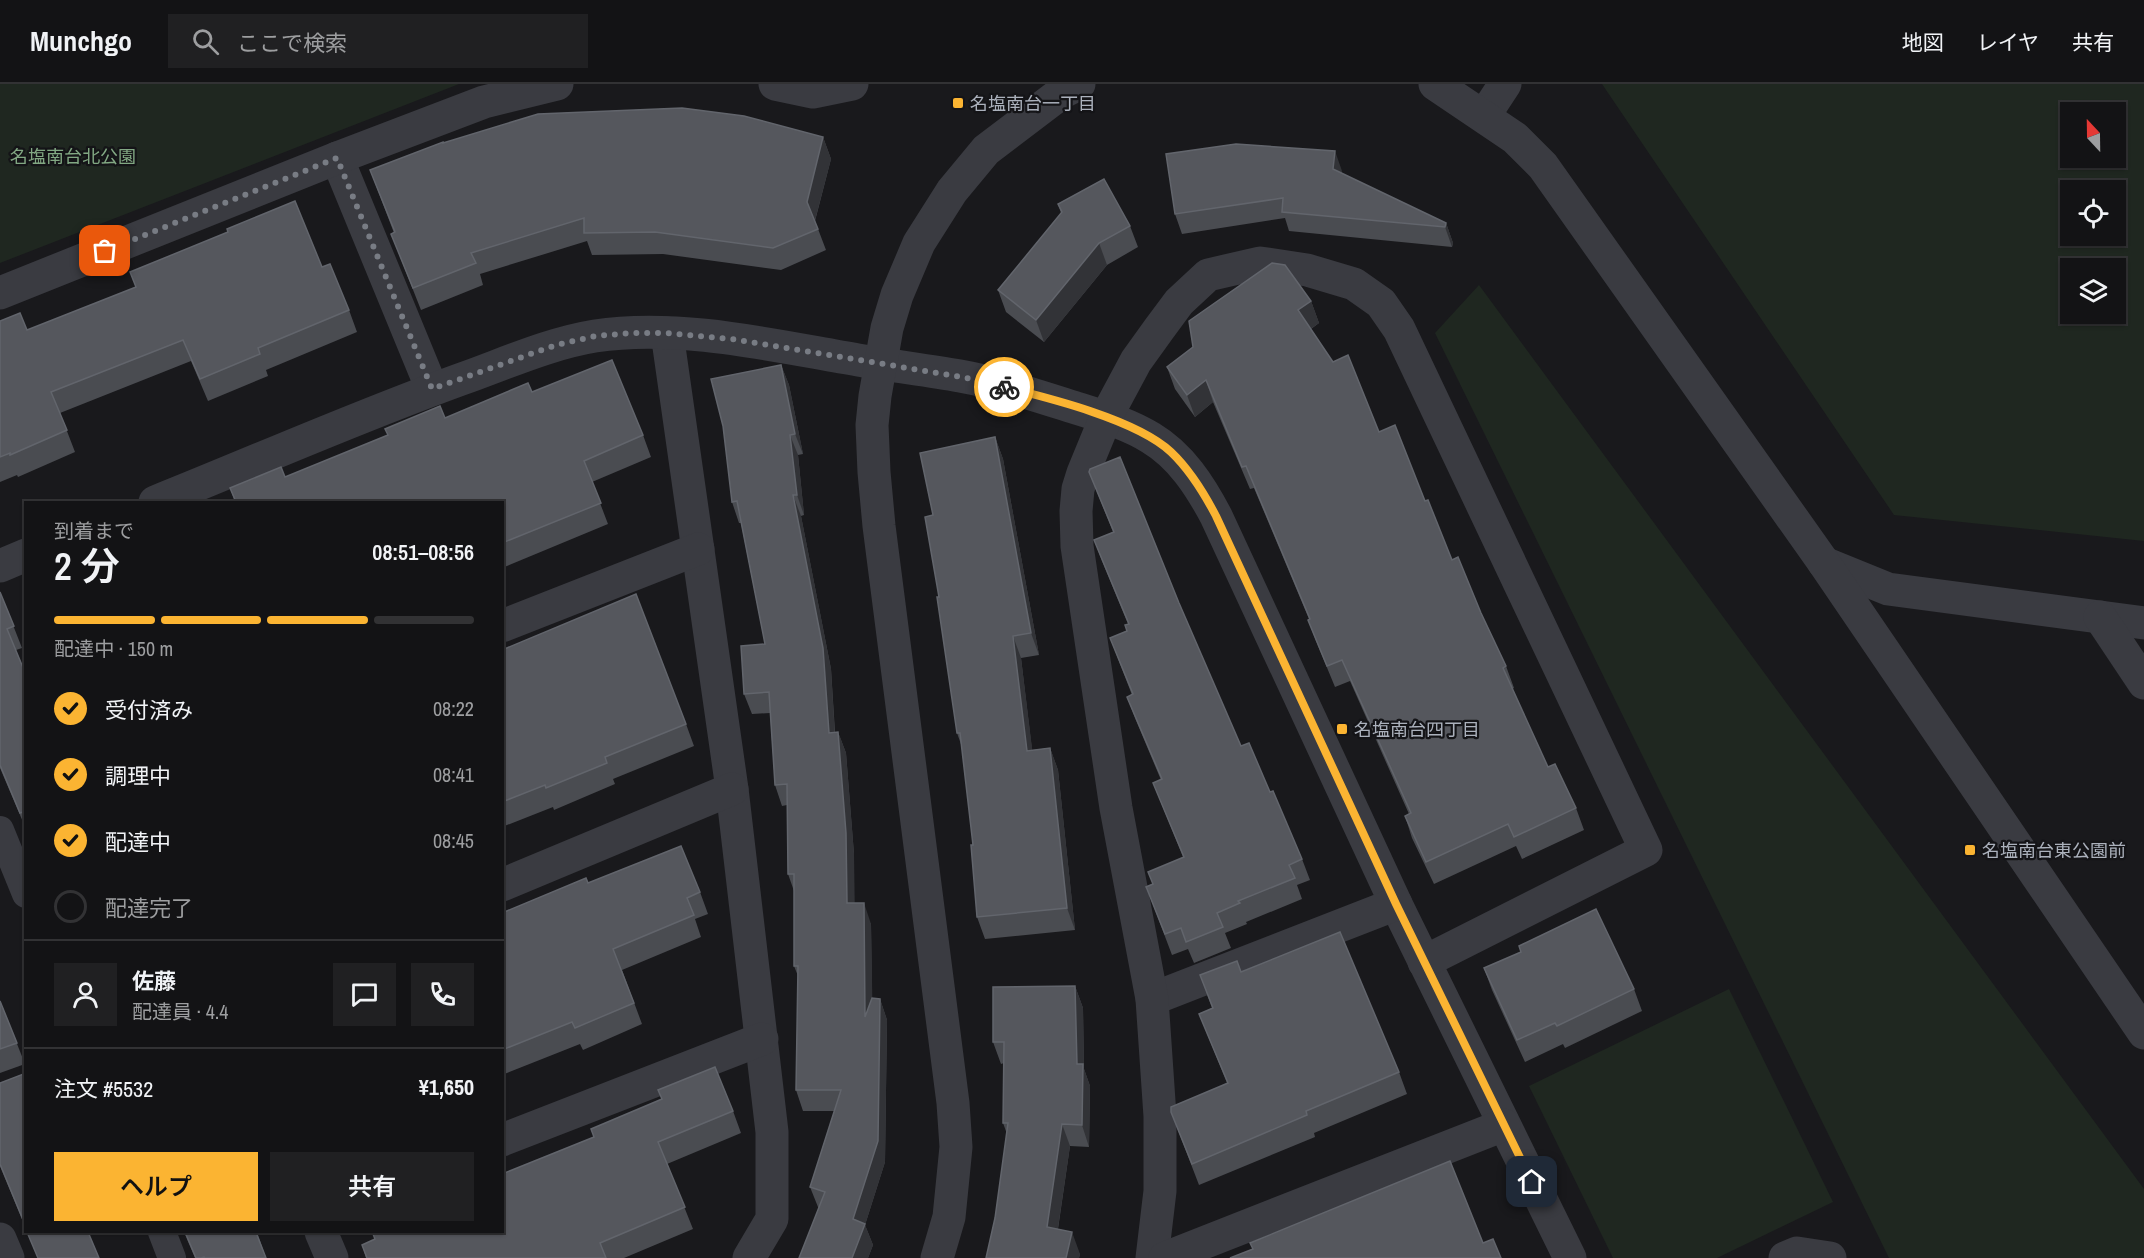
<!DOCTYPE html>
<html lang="ja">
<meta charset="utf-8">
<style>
body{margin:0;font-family:"Archivo Narrow","Noto Sans JP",sans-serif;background:#202022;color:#f1f3f6;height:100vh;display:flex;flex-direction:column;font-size:22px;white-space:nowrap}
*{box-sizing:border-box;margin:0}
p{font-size:20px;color:#9d9ea0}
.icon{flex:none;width:33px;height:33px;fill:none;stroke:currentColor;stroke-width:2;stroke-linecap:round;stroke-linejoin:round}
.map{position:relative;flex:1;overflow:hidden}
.details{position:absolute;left:24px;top:417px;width:480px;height:732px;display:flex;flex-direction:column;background:#131315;border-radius:0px;box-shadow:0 2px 4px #0004,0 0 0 2px #323234}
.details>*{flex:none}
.needle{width:39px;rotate:338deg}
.tools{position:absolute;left:2060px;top:18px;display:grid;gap:12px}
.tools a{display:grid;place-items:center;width:66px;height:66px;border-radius:0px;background:#131315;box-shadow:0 2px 4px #0004,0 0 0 2px #323234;font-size:30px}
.pin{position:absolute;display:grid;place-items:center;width:51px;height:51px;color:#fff;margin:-26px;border-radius:12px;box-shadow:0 3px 9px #0006}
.courier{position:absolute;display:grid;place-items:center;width:60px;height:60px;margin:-30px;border:4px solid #fbb432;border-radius:50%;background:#fff;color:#222;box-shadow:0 2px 8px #0007}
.head em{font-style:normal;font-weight:600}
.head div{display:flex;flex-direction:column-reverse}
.head{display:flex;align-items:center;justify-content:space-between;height:102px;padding:0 30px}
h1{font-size:39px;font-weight:600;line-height:45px}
.bar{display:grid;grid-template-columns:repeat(4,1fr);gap:9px 6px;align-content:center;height:72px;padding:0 30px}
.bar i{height:8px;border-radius:4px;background:#323234}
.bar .selected{background:#fbb432}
.bar p{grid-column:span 4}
.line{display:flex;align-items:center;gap:15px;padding:0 30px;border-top:2px solid #323234}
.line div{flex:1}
.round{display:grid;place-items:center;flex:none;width:63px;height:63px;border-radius:0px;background:#202022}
ol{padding:0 30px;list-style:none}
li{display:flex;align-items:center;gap:18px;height:66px}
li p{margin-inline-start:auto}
li .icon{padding:6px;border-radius:50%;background:#fbb432;color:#111;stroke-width:4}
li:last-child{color:#9d9ea0}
li i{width:33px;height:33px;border:3px solid #323234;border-radius:50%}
.button{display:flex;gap:12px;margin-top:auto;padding:12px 30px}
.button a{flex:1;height:69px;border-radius:0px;background:#fbb432;color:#111;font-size:24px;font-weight:600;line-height:69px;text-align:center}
.button a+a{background:#202022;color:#f1f3f6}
header{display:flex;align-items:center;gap:36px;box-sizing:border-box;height:84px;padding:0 30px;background:#131315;border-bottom:2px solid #323234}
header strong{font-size:28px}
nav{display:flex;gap:33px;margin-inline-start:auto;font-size:21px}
.search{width:420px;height:54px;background:#202022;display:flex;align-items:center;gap:15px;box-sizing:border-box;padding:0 21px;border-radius:0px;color:#9d9ea0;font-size:22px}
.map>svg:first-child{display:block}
.green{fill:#1f2720;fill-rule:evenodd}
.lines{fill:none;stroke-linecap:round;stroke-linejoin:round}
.pedestrian{stroke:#3a3b41;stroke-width:28}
.minor{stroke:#3a3b41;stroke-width:33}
.tertiary{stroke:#3a3b41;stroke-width:33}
.wall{fill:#4a4c51}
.shaded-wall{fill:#323337}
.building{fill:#55575d;stroke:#62656c;stroke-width:1.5}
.done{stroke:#787c84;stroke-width:6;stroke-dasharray:0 10.8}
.route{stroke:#fbb432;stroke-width:8}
.poi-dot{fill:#fbb432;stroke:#141417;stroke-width:2}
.labels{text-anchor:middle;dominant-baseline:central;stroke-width:4.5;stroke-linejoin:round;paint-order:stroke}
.poi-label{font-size:18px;fill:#abb1bc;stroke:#141417;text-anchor:start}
.park-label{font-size:18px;fill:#82a883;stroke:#141417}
</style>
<header>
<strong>Munchgo</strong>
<div class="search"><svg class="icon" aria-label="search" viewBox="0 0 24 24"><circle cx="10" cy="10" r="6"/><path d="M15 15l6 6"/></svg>ここで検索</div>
<nav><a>地図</a><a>レイヤ</a><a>共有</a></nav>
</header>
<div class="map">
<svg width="2144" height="1174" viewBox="0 0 2144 1174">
<rect width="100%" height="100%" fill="#19191c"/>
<g class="green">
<polygon points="0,0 459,0 0,179"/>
<path d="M1602 0H2144V457L1894 431ZM2115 28V74H2070V28ZM2115 106V152H2070V106ZM2070 184H2115V230H2070Z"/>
<polygon points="1479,201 2144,1105 2144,1174 1889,1174 1435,249"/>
<polygon points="1729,905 1833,1118 1717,1174 1613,1174 1529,1002"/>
</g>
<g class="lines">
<g class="pedestrian">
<polyline points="0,746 26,810"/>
<polyline points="162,1148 172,1174"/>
</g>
<g class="minor">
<polyline points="775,0 813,8 852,0"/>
<polyline points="1484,32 1505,0"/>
<polyline points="337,74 432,305"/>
<polyline points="0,209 337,74 484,18 557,0"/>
<polyline points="667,249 732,705 772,1048 772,1135 749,1174"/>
<path d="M155 418C260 376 363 330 470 292 511 277 552 259 595 252 679 239 775 262 858 276 892 282 926 286 960 292 999 299 1038 312 1076 324 1101 332 1129 340 1151 354 1181 372 1200 402 1216 432L1396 820 1570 1174"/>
<polyline points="1824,479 1888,505 2144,539"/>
<polyline points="0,482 26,471"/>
<polyline points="2100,533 2144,599"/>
<polyline points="502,542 698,465"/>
<polyline points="502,801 732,705"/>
<polyline points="1152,915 1396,820"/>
<polyline points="502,1056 762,955"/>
<polyline points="321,1148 332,1174"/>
<polyline points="0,1155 8,1174"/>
<polyline points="1152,1174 1160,1107 1160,1032 1152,915 1116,724 1077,462 1076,427 1078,405 1083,389 1106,333 1136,277 1159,245 1179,218 1208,191 1260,179 1307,186 1354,200 1381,219 1399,245 1646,766 1424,878"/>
<polyline points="1165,1174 1504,1041"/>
<polyline points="1785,1174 1797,1169 1830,1174"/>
</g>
<g class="tertiary">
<polyline points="1435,0 1515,54 1543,82 1824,479 2144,949"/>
<polyline points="937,1174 949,1133 956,1063 953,1019 879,442 874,388 872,341 875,312 887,244 897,211 919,159 952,107 986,66 1061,9 1079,0"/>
</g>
</g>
<g class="wall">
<polygon points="823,53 831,75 815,137 826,166 781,186 663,170 592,171 587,157 480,190 483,201 421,226 391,150 394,149 370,86 443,59"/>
<polygon points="1342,87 1341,89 1446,139 1453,159 1452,163 1289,147 1285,134 1182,150 1175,130"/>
<polygon points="1058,120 1130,142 1138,163 1107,181 1044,258 1006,228 998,206 1061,129"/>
<polygon points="322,183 349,226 357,248 266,286 268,292 208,317 191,277 60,329 75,368 18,393 17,391 0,398 0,237 27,246 136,203 130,188"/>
<polygon points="1311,217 1319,239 1311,245 1425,417 1452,476 1481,529 1506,582 1514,604 1512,605 1548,683 1576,724 1584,746 1522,775 1516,762 1434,800 1412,754 1405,732 1409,730 1350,597 1335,603 1316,557 1308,536 1309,535 1254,404 1250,405 1213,318 1195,333 1175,305 1167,283"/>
<polygon points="781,281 789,301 803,370 798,371 804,431 801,432 831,585 835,648 838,648 846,669 854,770 854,819 871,840 872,914 880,915 887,936 885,1078 865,1141 873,1161 868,1174 799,1174 819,1124 818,1123 810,1103 835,1027 803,1027 796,1006 798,892 794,882 794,807 788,790 787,721 782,722 775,701 770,629 752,630 744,610 765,560 741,439 739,439 732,418"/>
<polygon points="532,308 643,351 651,373 592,398 608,440 502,484 502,418 235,418 230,404 285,393 445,334"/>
<polygon points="995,353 1003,375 1039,571 1021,574 1032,666 1050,664 1058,686 1075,846 985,855 977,833 973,761 962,663 957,649 939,513 933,431"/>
<polygon points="1089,388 1179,519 1241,662 1270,708 1302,775 1310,796 1297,801 1302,815 1246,838 1247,840 1225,849 1231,864 1194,879 1188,865 1172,871 1147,805 1183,773 1153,699 1161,696 1135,634 1127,613 1132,611 1110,554 1127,547 1128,540 1102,477 1094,456 1113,448"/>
<polygon points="0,508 22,564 16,566 26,591 26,745 0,684"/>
<polygon points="502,566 686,640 694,662 613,695 615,700 554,726 553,723 502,743"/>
<polygon points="588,799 700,808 708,830 695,835 701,853 622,886 642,940 583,966 580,960 502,991 502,829"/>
<polygon points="1519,862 1634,905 1642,927 1565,964 1563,960 1525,978 1492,906 1484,884 1521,868"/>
<polygon points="1241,888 1399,988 1407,1010 1314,1049 1315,1053 1199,1101 1171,1028 1227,999 1199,930 1212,924 1200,891"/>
<polygon points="1075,902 1083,924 1084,985 1090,1002 1089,1063 1070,1062 1058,1145 1080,1170 1079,1174 986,1174 995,1134 1007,1050 1003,1039 1004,979 1001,980 993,958"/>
<polygon points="0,917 25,980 0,989"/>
<polygon points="26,989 26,1145 0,1082 0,999"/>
<polygon points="733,1027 741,1049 667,1080 693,1145 624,1174 366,1174 362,1161 502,1148 502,1090"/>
<polygon points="184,1148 257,1148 266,1174 195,1174"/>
</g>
<g class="shaded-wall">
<polygon points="823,53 831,75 814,140 807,118"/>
<polygon points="1335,67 1342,87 1340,105 1333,85"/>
<polygon points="1446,139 1453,159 1452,163 1445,143"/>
<polygon points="1099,159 1107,181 1044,258 1036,236"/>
<polygon points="1311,217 1319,239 1306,248 1298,226"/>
<polygon points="781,281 789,301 803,370 795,350"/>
<polygon points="1206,296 1213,318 1195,333 1187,311"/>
<polygon points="790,351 798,371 804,431 797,411"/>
<polygon points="995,353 1003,375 1039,571 1031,549"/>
<polygon points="793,411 801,432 831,585 836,670 829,649"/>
<polygon points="1013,552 1021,574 1035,688 1027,667"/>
<polygon points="838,648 846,669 854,770 855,840 847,819"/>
<polygon points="1050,664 1058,686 1075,846 1067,824"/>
<polygon points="864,819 871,840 873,953 865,933"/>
<polygon points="1075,902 1083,924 1084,985 1090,1002 1089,1063 1082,1041 1077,980"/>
<polygon points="880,915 887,936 885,1078 865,1141 873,1161 868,1174 852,1174 853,1135"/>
<polygon points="1062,1040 1070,1062 1055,1164 1047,1143"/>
<polygon points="1072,1148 1080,1170 1079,1174 1066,1174"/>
</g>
<g class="building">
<polygon points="682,24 744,32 823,53 807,118 818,145 773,164 655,148 584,149 584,134 471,169 476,179 413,204 391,150 395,148 370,86 443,58 443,59 538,30"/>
<polygon points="1236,60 1335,67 1333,85 1446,139 1445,143 1282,128 1283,114 1175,130 1166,70"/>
<polygon points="1104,95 1130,142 1099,159 1036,236 998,206 1062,128 1058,120"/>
<polygon points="295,117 322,183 330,180 349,226 258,264 260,270 200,295 183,256 51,308 67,346 10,371 10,369 0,373 0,237 20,229 27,246 136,203 130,188 228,148 227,145"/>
<polygon points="1272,179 1285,181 1311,217 1298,226 1333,278 1348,271 1379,348 1395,341 1425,417 1428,416 1452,476 1458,473 1481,529 1506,582 1503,584 1548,683 1555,680 1576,724 1514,753 1508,740 1426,778 1405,732 1411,729 1342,576 1327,582 1308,536 1310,535 1246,382 1242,383 1206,296 1187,311 1167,283 1193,263 1189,237"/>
<polygon points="612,276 643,351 584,377 601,419 502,459 502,418 236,418 230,404 281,383 285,393 388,351 385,345 440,322 445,334 528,299 532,308"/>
<polygon points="781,281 795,350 790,351 797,411 793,411 823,564 829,649 838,648 846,749 847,819 864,819 865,933 872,914 880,915 878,1057 853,1135 865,1140 852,1174 799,1174 825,1108 810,1103 841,1006 796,1006 798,882 794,882 794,790 788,790 787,700 775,701 769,608 744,610 741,562 765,560 737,417 732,418 723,342 711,295"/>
<polygon points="995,353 1031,549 1013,552 1027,667 1050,664 1067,824 977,833 971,761 973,761 960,649 957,649 937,513 939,513 925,433 933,431 920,369"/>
<polygon points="1120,373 1179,519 1241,662 1249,659 1270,708 1273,707 1302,775 1289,781 1295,794 1238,817 1240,819 1217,829 1223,843 1186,858 1181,844 1165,850 1147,805 1146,803 1153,800 1148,788 1184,773 1153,699 1162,695 1127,613 1133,610 1110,554 1127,547 1125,541 1129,540 1094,456 1114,448 1089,388 1090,385"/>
<polygon points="0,508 14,542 7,545 26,591 26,727 20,729 0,681"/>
<polygon points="636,510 686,640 605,673 607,679 546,704 545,701 502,718 502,566"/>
<polygon points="681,762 700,808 687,814 694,831 613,865 634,919 575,944 572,938 502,966 502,829 586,794 588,799"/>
<polygon points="1596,825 1634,905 1557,942 1555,939 1517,956 1484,884 1521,868 1519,862"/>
<polygon points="1340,848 1399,988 1306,1027 1307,1031 1192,1080 1171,1028 1171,1023 1228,999 1199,930 1213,924 1200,891 1237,877 1241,888"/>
<polygon points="1075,902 1077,980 1083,980 1082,1041 1062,1040 1047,1143 1072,1148 1066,1174 986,1174 995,1134 1008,1039 1003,1039 1004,958 993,958 993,903"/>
<polygon points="0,917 17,959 0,965"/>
<polygon points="715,983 733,1027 658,1058 685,1123 600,1159 606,1174 367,1174 362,1161 375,1155 373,1150 378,1148 502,1148 502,1090 594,1053 591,1045 662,1015 658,1006"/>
<polygon points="26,989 26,1143 0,1080 0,999"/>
<polygon points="1450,1077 1483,1159 1493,1155 1501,1174 1230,1174 1253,1165 1250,1159"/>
<polygon points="27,1148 88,1148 99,1174 38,1174"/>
<polygon points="185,1148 257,1148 258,1150 257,1151 266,1174 205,1174 204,1173 201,1174 196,1174"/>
</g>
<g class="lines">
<polyline class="done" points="105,167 337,74 432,305 556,261 596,252 631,249 667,249 732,255 962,293 1004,303"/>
<path class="route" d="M1004 303C1049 314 1137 336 1171 368 1190 386 1204 409 1216 432L1396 820 1532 1098"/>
</g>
<g class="poi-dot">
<rect x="952" y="13" width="12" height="12" rx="3"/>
<rect x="1336" y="639" width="12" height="12" rx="3"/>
<rect x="1964" y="760" width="12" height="12" rx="3"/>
</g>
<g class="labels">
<g class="poi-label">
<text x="970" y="19">名塩南台一丁目</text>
<text x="1354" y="645">名塩南台四丁目</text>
<text x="1982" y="766">名塩南台東公園前</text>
</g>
<g class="park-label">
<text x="73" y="72">名塩南台北公園</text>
</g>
</g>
</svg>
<div class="tools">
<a><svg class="needle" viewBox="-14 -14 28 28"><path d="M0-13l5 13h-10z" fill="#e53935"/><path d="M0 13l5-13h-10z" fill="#9d9ea0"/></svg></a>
<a><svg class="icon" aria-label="locate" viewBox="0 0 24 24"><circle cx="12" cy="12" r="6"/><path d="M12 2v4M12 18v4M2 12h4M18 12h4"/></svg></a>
<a><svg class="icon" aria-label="layers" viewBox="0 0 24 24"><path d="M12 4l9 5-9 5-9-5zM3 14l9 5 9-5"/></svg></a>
</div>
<div class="pin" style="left:105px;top:167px;background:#ea580c"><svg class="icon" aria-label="bag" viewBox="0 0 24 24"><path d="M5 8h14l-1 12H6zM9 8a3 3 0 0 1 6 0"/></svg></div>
<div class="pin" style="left:1532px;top:1098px;background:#1f2937"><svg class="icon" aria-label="home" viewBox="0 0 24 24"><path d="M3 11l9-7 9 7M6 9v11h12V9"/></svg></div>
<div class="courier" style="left:1004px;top:303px"><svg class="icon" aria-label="bike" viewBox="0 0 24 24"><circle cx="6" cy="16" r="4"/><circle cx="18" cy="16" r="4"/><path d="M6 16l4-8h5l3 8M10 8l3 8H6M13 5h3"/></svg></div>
<section class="details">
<div class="head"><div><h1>2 分</h1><p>到着まで</p></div><em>08:51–08:56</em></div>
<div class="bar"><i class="selected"></i><i class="selected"></i><i class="selected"></i><i></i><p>配達中 · 150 m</p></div>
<ol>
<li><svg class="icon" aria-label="check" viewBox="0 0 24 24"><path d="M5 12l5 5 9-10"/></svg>受付済み<p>08:22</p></li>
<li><svg class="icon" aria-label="check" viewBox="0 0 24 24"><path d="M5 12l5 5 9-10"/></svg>調理中<p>08:41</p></li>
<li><svg class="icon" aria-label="check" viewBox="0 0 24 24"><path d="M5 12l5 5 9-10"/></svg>配達中<p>08:45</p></li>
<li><i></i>配達完了</li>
</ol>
<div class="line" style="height:108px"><a class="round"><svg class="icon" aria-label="person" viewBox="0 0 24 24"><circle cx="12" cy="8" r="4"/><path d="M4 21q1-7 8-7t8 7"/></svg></a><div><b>佐藤</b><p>配達員 · 4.4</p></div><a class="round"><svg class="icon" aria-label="chat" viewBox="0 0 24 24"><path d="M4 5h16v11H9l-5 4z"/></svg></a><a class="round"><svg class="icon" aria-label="phone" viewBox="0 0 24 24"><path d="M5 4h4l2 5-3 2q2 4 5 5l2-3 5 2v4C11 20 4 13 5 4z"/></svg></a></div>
<div class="line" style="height:78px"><div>注文 #5532</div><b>¥1,650</b></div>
<div class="button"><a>ヘルプ</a><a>共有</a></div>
</section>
</div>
